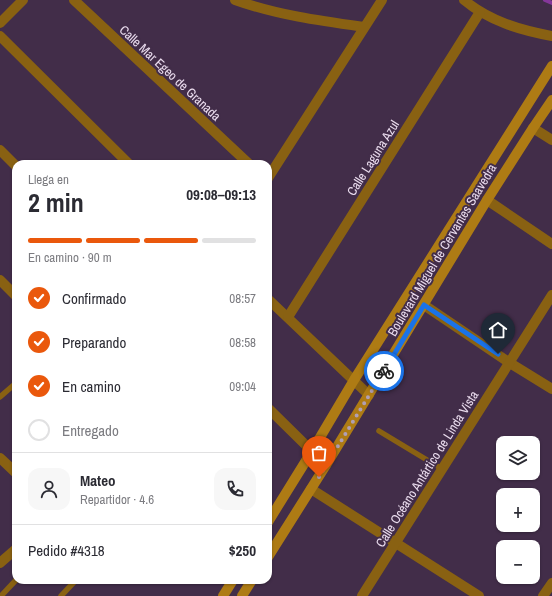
<!DOCTYPE html>
<html lang="es">
<meta charset="utf-8">
<style>
body{margin:0;font-family:"Archivo Narrow",sans-serif;background:#f7f7f7;color:#2b2b33;height:100vh;display:flex;flex-direction:column;font-size:15px;white-space:nowrap}
*{box-sizing:border-box;margin:0}
p{font-size:13px;color:#7c7c81}
.icon{flex:none;width:22px;height:22px;fill:none;stroke:currentColor;stroke-width:2;stroke-linecap:round;stroke-linejoin:round}
.map{position:relative;flex:1;overflow:hidden}
.sheet{position:absolute;left:12px;top:160px;width:260px;height:424px;display:flex;flex-direction:column;background:#fff;border-radius:12px;box-shadow:0 1px 3px #0004}
.sheet>*{flex:none}
.controls{position:absolute;left:496px;top:436px;display:grid;gap:8px}
.controls a{display:grid;place-items:center;width:44px;height:44px;border-radius:8px;background:#fff;box-shadow:0 1px 3px #0004;font-size:20px}
.pin{position:absolute;display:grid;place-items:center;width:34px;height:34px;color:#fff;margin:-41px -17px;border-radius:50% 50% 50% 0;rotate:-45deg;box-shadow:0 0 4px #0007}
.pin .icon{rotate:45deg}
.courier{position:absolute;display:grid;place-items:center;width:40px;height:40px;margin:-20px;border:3px solid #1a73e8;border-radius:50%;background:#fff;color:#222;box-shadow:0 1px 5px #0007}
.summary em{font-style:normal;font-weight:700}
.summary div{display:flex;flex-direction:column-reverse}
.summary{display:flex;align-items:center;justify-content:space-between;height:68px;padding:0 16px}
h1{font-size:26px;font-weight:700;line-height:30px}
.bar{display:grid;grid-template-columns:repeat(4,1fr);gap:6px 4px;align-content:center;height:48px;padding:0 16px}
.bar i{height:5px;border-radius:3px;background:#e1e1e2}
.bar .selected{background:#ea580c}
.bar p{grid-column:span 4}
.line{display:flex;align-items:center;gap:10px;padding:0 16px;border-top:1px solid #e1e1e2}
.line div{flex:1}
.round{display:grid;place-items:center;flex:none;width:42px;height:42px;border-radius:12px;background:#f7f7f7}
ol{padding:0 16px;list-style:none}
li{display:flex;align-items:center;gap:12px;height:44px}
li p{margin-inline-start:auto}
li .icon{padding:4px;border-radius:50%;background:#ea580c;color:#fff;stroke-width:4}
li:last-child{color:#7c7c81}
li i{width:22px;height:22px;border:2px solid #e1e1e2;border-radius:50%}
.map>svg:first-child{display:block}
.lines{fill:none;stroke-linecap:round;stroke-linejoin:round}
.stream{stroke:#85379a;stroke-width:4}
.lane{stroke:#896112;stroke-width:5.5}
.street{stroke:#896112;stroke-width:10}
.secondary{stroke:#ae7b14;stroke-width:10}
.done{stroke:#b09fb5;stroke-width:4;stroke-dasharray:0 7.2}
.route{stroke:#1a73e8;stroke-width:5}
.labels{text-anchor:middle;dominant-baseline:central;stroke-width:4;stroke-linejoin:round;paint-order:stroke}
.street-label{font-size:13px;fill:#ebddef;stroke:#422d49}
</style>
<div class="map">
<svg width="552" height="596" viewBox="0 0 552 596">
<rect width="100%" height="100%" fill="#422d49"/>
<g class="lines">
<polyline class="stream" points="545,0 552,3"/>
<g class="lane">
<polyline points="0,397 16,383"/>
<polyline points="379,431 442,469"/>
<polyline points="1,596 16,580"/>
<polyline points="61,596 76,580"/>
</g>
<g class="street">
<polyline points="74,0 249,164"/>
<path d="M235 0C277 15 321 21 364 27"/>
<path d="M464 0C489 21 520 30 552 36"/>
<polyline points="0,23 23,0"/>
<polyline points="0,36 129,164"/>
<polyline points="533,128 552,140"/>
<polyline points="0,150 16,166"/>
<polyline points="268,178 382,0"/>
<polyline points="487,200 552,244"/>
<polyline points="0,280 16,296"/>
<polyline points="268,299 369,395"/>
<polyline points="424,305 510,363 552,389"/>
<polyline points="288,317 480,12"/>
<polyline points="268,408 326,465"/>
<polyline points="0,458 16,473"/>
<polyline points="311,489 479,596"/>
<polyline points="0,563 16,549"/>
<polyline points="362,596 552,295"/>
<polyline points="543,596 552,583"/>
</g>
<g class="secondary">
<polyline points="268,522 312,451 354,380 552,66"/>
<polyline points="268,557 326,465 487,200 533,128 552,100"/>
<polyline points="223,596 233,580"/>
<polyline points="242,596 252,580"/>
</g>
</g>
<g class="lines">
<polyline class="done" points="319,477 384,371"/>
<polyline class="route" points="384,371 424,305 498,354"/>
</g>
<g class="labels">
<g class="street-label">
<text transform="translate(170 73) rotate(43)">Calle Mar Egeo de Granada</text>
<text transform="translate(373 158) rotate(-58)">Calle Laguna Azul</text>
<text transform="translate(442 250) rotate(-59)">Boulevard Miguel de Cervantes Saavedra</text>
<text transform="translate(427 469) rotate(-58)">Calle Océano Antártico de Linda Vista</text>
</g>
</g>
</svg>
<div class="controls">
<a><svg class="icon" aria-label="layers" viewBox="0 0 24 24"><path d="M12 4l9 5-9 5-9-5zM3 14l9 5 9-5"/></svg></a>
<a>+</a>
<a>−</a>
</div>
<div class="pin" style="left:319px;top:477px;background:#ea580c"><svg class="icon" aria-label="bag" viewBox="0 0 24 24"><path d="M5 8h14l-1 12H6zM9 8a3 3 0 0 1 6 0"/></svg></div>
<div class="pin" style="left:498px;top:354px;background:#1f2937"><svg class="icon" aria-label="home" viewBox="0 0 24 24"><path d="M3 11l9-7 9 7M6 9v11h12V9"/></svg></div>
<div class="courier" style="left:384px;top:371px"><svg class="icon" aria-label="bike" viewBox="0 0 24 24"><circle cx="6" cy="16" r="4"/><circle cx="18" cy="16" r="4"/><path d="M6 16l4-8h5l3 8M10 8l3 8H6M13 5h3"/></svg></div>
<section class="sheet">
<div class="summary"><div><h1>2 min</h1><p>Llega en</p></div><em>09:08–09:13</em></div>
<div class="bar"><i class="selected"></i><i class="selected"></i><i class="selected"></i><i></i><p>En camino · 90 m</p></div>
<ol>
<li><svg class="icon" aria-label="check" viewBox="0 0 24 24"><path d="M5 12l5 5 9-10"/></svg>Confirmado<p>08:57</p></li>
<li><svg class="icon" aria-label="check" viewBox="0 0 24 24"><path d="M5 12l5 5 9-10"/></svg>Preparando<p>08:58</p></li>
<li><svg class="icon" aria-label="check" viewBox="0 0 24 24"><path d="M5 12l5 5 9-10"/></svg>En camino<p>09:04</p></li>
<li><i></i>Entregado</li>
</ol>
<div class="line" style="height:72px"><a class="round"><svg class="icon" aria-label="person" viewBox="0 0 24 24"><circle cx="12" cy="8" r="4"/><path d="M4 21q1-7 8-7t8 7"/></svg></a><div><b>Mateo</b><p>Repartidor · 4.6</p></div><a class="round"><svg class="icon" aria-label="phone" viewBox="0 0 24 24"><path d="M5 4h4l2 5-3 2q2 4 5 5l2-3 5 2v4C11 20 4 13 5 4z"/></svg></a></div>
<div class="line" style="height:52px"><div>Pedido #4318</div><b>$250</b></div>
</section>
</div>
